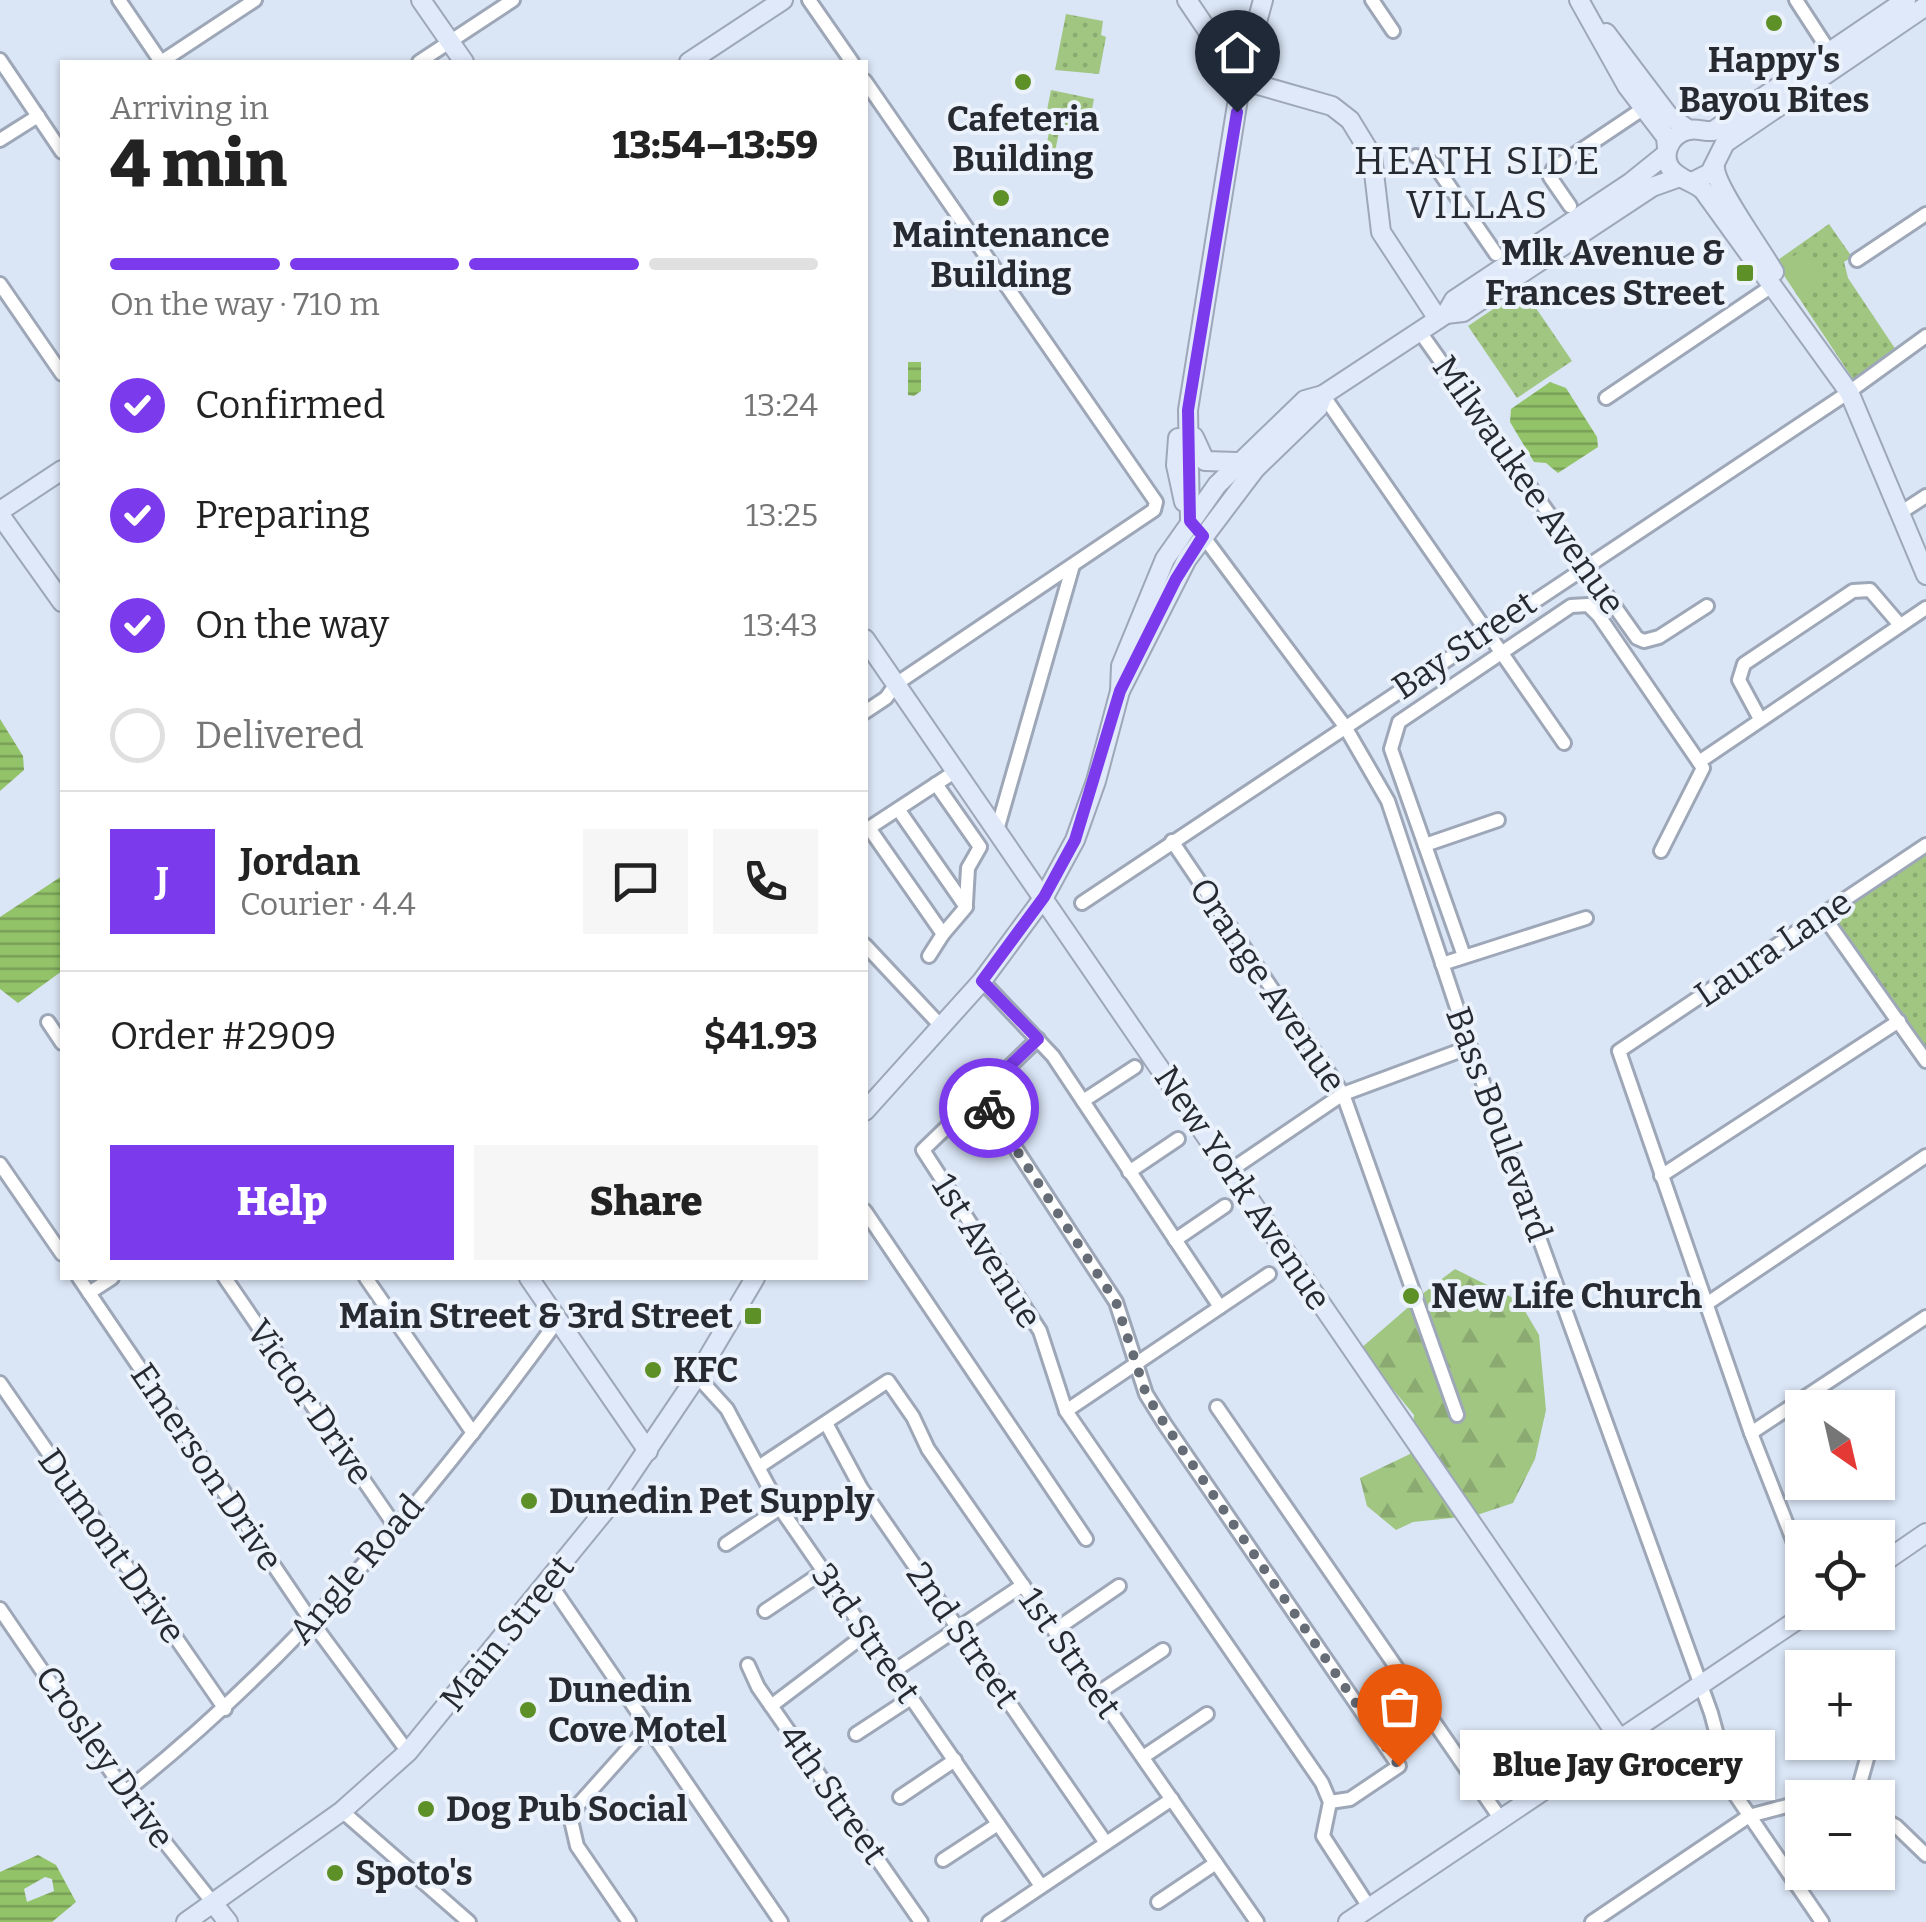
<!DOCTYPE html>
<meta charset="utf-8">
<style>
body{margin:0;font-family:Bitter,serif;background:#f6f6f6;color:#222;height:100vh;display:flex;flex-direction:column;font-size:38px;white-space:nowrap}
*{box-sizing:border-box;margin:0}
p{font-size:32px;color:#767676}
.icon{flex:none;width:55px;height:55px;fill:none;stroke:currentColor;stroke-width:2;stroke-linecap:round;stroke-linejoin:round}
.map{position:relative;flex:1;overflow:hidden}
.sheet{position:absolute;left:60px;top:60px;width:808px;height:1220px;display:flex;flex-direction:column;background:#fff;border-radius:0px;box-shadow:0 2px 8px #0004}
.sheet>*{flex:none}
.needle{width:65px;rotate:146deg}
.tools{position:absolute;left:1785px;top:1390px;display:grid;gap:20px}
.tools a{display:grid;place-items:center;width:110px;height:110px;border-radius:0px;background:#fff;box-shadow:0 2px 8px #0004;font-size:50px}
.pin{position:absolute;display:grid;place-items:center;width:85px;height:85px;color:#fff;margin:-102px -42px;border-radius:50% 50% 50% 0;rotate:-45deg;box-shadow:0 0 10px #0007}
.pin .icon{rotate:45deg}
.courier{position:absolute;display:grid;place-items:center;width:100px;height:100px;margin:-50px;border:8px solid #7c3aed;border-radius:50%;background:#fff;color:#222;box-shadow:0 2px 12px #0007}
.bubble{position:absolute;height:70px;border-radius:0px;background:#fff;box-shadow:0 2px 8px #0004;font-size:32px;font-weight:800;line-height:70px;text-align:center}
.summary em{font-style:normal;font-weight:800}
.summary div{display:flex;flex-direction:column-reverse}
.summary{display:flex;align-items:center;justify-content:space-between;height:170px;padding:0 50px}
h1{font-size:65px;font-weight:800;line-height:75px}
.bar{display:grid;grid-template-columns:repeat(4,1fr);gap:15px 10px;align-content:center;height:120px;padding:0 50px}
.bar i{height:12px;border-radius:8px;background:#e0e0e0}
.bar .on{background:#7c3aed}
.bar p{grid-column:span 4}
.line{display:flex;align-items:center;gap:25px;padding:0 50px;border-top:2px solid #e0e0e0}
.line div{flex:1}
.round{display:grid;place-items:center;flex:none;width:105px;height:105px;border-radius:0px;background:#f6f6f6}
ol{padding:0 50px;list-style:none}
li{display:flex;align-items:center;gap:30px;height:110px}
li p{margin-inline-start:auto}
li .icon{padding:10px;border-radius:50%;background:#7c3aed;color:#fff;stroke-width:4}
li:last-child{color:#767676}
li i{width:55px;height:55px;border:5px solid #e0e0e0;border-radius:50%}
.primary-button{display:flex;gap:20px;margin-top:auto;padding:20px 50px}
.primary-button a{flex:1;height:115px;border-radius:0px;background:#7c3aed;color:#fff;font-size:40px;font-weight:800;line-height:115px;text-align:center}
.primary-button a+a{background:#f6f6f6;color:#222}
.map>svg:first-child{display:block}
.forest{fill:url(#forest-firs)}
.park{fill:url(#park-dots)}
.pitch{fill:#a0c682}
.water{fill:url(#water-rules);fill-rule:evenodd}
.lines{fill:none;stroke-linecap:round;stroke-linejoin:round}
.street-casing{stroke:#9ea7b7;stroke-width:18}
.secondary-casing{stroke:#9ea7b7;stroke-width:22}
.street{stroke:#fff;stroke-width:12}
.secondary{stroke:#dfe9fa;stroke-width:18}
.done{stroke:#666c76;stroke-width:10;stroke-dasharray:0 18}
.route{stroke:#7c3aed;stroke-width:12}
.poi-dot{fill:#5e9028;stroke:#ebf2fc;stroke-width:4}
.labels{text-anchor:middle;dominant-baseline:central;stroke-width:8;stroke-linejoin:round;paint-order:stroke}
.poi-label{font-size:35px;font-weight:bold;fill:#272b31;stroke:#ebf2fc;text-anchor:start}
.street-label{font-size:35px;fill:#272b31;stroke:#ebf2fc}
.neighbourhood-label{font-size:38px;letter-spacing:2.5px;fill:#272b31;stroke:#ebf2fc}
</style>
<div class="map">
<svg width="1926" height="1922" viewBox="0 0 1926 1922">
<defs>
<pattern id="forest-firs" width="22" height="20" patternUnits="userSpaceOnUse" patternTransform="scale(2.5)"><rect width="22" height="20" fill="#a0c682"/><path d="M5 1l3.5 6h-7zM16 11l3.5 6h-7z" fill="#8aaa71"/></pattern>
<pattern id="park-dots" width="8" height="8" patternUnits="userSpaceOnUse" patternTransform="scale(2.5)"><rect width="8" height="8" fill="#a0c682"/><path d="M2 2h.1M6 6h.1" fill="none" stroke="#8aaa71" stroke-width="1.8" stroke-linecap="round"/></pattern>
<pattern id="water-rules" width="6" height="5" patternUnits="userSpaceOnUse" patternTransform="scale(2.5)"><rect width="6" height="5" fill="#93c369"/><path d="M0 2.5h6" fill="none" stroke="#789f57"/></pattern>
</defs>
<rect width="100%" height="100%" fill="#dae5f5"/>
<g class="forest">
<polygon points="1455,1269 1519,1301 1539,1335 1546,1410 1535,1459 1513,1503 1474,1516 1413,1426 1414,1415 1360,1349 1412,1304 1454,1421 1464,1419 1421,1295"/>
<polygon points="1411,1444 1461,1517 1413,1522 1396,1530 1367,1506 1360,1478 1410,1454"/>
</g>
<g class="park">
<polygon points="1066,14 1103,21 1101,35 1106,37 1099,74 1055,70"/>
<polygon points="1051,90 1094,99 1088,129 1061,124 1053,160 1044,158 1052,117 1046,115"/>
<polygon points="1829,224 1852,257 1844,262 1848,278 1896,350 1853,379 1775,262"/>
<polygon points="1523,289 1572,361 1517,398 1468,326"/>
<polygon points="1926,854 1926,1051 1830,916"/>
</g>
<polygon class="pitch" points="1806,248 1827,279 1803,295 1782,264"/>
<g class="water">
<polygon points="908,362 921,362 921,391 914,396 908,395"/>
<polygon points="1550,382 1566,388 1597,437 1598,447 1558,473 1546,463 1534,462 1510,422 1511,409"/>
<polygon points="0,719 23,756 24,770 0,791"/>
<polygon points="62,876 62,971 18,1003 0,989 0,917"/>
<path d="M38 1855 56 1865 76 1902 52 1922H0V1872ZM45 1877 52 1879 54 1891 27 1902 24 1889Z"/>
</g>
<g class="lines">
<g class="street-casing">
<g id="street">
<polyline points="119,0 161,62"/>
<polyline points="809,0 852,62"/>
<polyline points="1372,0 1393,31"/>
<polyline points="1796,0 1833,57"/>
<polyline points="0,60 62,152"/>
<polyline points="161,62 255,0"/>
<polyline points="419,62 513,0"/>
<polyline points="865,81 1156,502 1154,510 896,684 886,698 865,712"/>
<polyline points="0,140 38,116"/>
<polyline points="1416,156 1434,164 1496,254"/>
<polyline points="1570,206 1550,177 1553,169 1644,108"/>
<polyline points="1857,260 1926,214"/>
<polyline points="0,284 62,374"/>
<polyline points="1420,332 1637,638 1644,641 1659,637 1707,606"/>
<polyline points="1323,395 1564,743"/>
<polyline points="1606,398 1772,286"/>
<polyline points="1900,513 1926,496"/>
<polyline points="1203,536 1344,725 1388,801 1470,1047 1711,1713 1732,1790 1822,1922"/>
<polyline points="1760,719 1739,680 1744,664 1853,591 1870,590 1900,625"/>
<polyline points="1699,762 1926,608"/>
<polyline points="936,784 980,847 968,868 966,903"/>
<polyline points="898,809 966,907 943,934 869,828 956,771"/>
<polyline points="997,830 1073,565"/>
<polyline points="1172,841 1343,1094 1457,1415"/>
<polyline points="1425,845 1498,820"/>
<polyline points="1082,903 1849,392 1926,336"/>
<polyline points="1822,914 1926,1061"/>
<polyline points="865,945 940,1025"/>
<polyline points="929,956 943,934"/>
<polyline points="1464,956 1391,749 1399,722 1571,606 1588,605 1599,616 1703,768 1661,851"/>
<polyline points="1442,964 1586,918"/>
<polyline points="982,981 1053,1056 1220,1307"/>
<polyline points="48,1022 62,1043"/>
<polyline points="1038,1039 923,1150 1040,1331 1066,1411 1322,1783 1330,1802 1323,1836 1369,1907"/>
<polyline points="980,1094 1116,1302 1146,1394 1164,1423 1399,1766 1350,1799 1330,1802"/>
<polyline points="1083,1101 1135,1067"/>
<polyline points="0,1164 62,1254"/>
<polyline points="1231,1170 1343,1094 1470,1047"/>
<polyline points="1129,1172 1178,1139"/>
<polyline points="1661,1176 1899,1021"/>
<polyline points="865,1211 1086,1539"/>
<polyline points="1175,1240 1225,1206"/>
<polyline points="79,1278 312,1622 408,1752"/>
<polyline points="225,1278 395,1526"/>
<polyline points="366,1278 473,1433"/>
<polyline points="89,1293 112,1278"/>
<polyline points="1705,1305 1926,1156"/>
<polyline points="697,1376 727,1409 780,1508 1041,1886"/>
<polyline points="0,1383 225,1709"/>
<polyline points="1217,1407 1500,1818"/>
<polyline points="1066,1411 1269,1274"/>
<polyline points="826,1423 861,1488 1106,1843"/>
<polyline points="1751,1433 1926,1317"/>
<polyline points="760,1466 888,1381 913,1417 928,1449 1257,1922"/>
<polyline points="726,1544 780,1508"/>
<polyline points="1802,1563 1751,1433 1619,1051 1926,845"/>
<polyline points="549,1582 781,1922"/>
<polyline points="0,1609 125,1792 213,1903"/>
<polyline points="765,1611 823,1572"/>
<polyline points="1055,1630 1119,1586"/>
<polyline points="748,1665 758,1687 921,1922"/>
<polyline points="894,1671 1023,1585"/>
<polyline points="1098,1693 1163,1650"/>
<polyline points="771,1706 866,1634"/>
<polyline points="856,1734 911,1698"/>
<polyline points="1143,1757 1207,1714"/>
<path d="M125 1792C294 1658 432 1493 558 1320"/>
<polyline points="900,1797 955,1760"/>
<polyline points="1856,1798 1868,1755"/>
<polyline points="342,1811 469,1922"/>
<polyline points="1878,1816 1896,1826 1926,1855"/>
<polyline points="943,1860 998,1824"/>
<polyline points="1158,1902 1216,1863"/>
<polyline points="629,1922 577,1846 571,1820 578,1805 646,1729"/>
<polyline points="989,1922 1172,1799"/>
<polyline points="1592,1922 1749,1816 1802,1802"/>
</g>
</g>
<g class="secondary-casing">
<g id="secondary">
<polyline points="421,0 464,62"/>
<polyline points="1187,0 1241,80 1332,106 1350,120 1372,156 1381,232 1438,319"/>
<polyline points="1579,0 1627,86 1666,137 1667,148"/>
<path d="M1906 0 1713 131C1705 132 1697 128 1689 130 1669 134 1658 159 1675 173 1684 181 1694 182 1703 190L1849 392 1926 575"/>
<polyline points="1606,33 1668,115 1689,130"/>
<polyline points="689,62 783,0"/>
<path d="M1715 168C1716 188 1761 249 1774 272"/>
<polyline points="1692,182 1710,173 1725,143 1926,6"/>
<polyline points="1446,314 1454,300 1630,183 1666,154"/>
<polyline points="1194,437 1205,461 1237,462"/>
<polyline points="1178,438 1176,465 1184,502"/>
<polyline points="0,511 62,470"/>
<polyline points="0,515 62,602"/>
<polyline points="1190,520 1188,410 1241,80 1263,0"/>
<polyline points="865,639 1619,1738"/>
<polyline points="1120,691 1187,559 1255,469 1318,408 1323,395"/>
<polyline points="865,1111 982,981 1044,897 1075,840 1096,781 1120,691 1121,666 1165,559 1217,485 1305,400 1323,395 1446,314 1463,312 1652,187 1680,177"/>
<polyline points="529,1278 648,1451"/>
<polyline points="1878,1566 1926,1533"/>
<polyline points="213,1903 228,1922"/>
<polyline points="186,1922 342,1811 408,1752 612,1502 697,1376 755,1278"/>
<polyline points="1348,1922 1809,1612"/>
</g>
</g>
<use href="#street" class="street"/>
<use href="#secondary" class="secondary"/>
</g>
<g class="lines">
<polyline class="done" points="989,1108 1116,1302 1146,1394 1164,1423 1399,1766"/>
<polyline class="route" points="989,1108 980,1094 1038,1039 982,981 1044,897 1075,840 1120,691 1176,579 1203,536 1190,521 1188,410 1237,112"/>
</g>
<g class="poi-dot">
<circle cx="1774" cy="23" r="10"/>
<circle cx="1023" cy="82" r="10"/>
<circle cx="1001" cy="198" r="10"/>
<rect x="1735" y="263" width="20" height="20" rx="5"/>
<circle cx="1411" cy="1296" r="10"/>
<rect x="743" y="1306" width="20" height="20" rx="5"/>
<circle cx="653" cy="1370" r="10"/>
<circle cx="529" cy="1501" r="10"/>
<circle cx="528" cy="1710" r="10"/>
<circle cx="426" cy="1809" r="10"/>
<circle cx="335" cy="1873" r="10"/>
</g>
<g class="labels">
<g class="poi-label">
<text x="1774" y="60" text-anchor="middle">Happy's<tspan x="1774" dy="40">Bayou Bites</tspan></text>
<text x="1023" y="119" text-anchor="middle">Cafeteria<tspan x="1023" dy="40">Building</tspan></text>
<text x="1001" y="235" text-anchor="middle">Maintenance<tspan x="1001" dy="40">Building</tspan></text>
<text x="1725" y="253" text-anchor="end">Mlk Avenue &amp;<tspan x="1725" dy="40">Frances Street</tspan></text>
<text x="1431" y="1296">New Life Church</text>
<text x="733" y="1316" text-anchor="end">Main Street &amp; 3rd Street</text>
<text x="673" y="1370">KFC</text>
<text x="549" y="1501">Dunedin Pet Supply</text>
<text x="548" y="1690">Dunedin<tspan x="548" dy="40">Cove Motel</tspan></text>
<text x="446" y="1809">Dog Pub Social</text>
<text x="355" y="1873">Spoto's</text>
</g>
<g class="street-label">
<text transform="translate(1529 485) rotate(55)">Milwaukee Avenue</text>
<text transform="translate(1464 645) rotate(-34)">Bay Street</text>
<text transform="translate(1773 948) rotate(-34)">Laura Lane</text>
<text transform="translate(1268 985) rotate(56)">Orange Avenue</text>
<text transform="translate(1499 1124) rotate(70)">Bass Boulevard</text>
<text transform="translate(1243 1188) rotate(56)">New York Avenue</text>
<text transform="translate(987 1251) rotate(58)">1st Avenue</text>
<text transform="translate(310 1402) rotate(55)">Victor Drive</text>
<text transform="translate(207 1467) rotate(56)">Emerson Drive</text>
<text transform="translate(112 1546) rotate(55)">Dumont Drive</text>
<text transform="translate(356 1569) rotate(-49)">Angle Road</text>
<text transform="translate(507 1633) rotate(-51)">Main Street</text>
<text transform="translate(866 1633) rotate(55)">3rd Street</text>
<text transform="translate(963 1635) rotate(55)">2nd Street</text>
<text transform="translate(1070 1653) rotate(55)">1st Street</text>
<text transform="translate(105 1757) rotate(55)">Crosley Drive</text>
<text transform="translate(833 1794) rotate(55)">4th Street</text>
</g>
<g class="neighbourhood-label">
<text x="1478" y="161">HEATH SIDE<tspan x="1478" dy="44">VILLAS</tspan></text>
</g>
</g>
</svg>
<div class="tools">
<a><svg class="needle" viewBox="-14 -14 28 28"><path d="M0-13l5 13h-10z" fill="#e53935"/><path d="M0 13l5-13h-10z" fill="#767676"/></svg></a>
<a><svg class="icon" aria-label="locate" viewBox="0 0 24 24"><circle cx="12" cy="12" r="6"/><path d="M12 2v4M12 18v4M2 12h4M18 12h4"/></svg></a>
<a>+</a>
<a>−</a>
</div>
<div class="pin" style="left:1399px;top:1766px;background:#ea580c"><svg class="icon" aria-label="bag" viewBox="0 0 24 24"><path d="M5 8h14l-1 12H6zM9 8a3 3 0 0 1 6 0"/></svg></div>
<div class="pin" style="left:1237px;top:112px;background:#1f2937"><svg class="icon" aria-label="home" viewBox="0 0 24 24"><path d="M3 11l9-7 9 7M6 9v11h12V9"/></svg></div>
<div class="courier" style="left:989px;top:1108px"><svg class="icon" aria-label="bike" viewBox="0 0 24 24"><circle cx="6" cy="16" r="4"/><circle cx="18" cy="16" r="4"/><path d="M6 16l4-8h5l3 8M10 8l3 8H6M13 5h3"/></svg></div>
<div class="bubble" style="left:1460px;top:1730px;width:315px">Blue Jay Grocery</div>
<section class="sheet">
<div class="summary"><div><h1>4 min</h1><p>Arriving in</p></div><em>13:54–13:59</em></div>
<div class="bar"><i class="on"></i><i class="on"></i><i class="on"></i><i></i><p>On the way · 710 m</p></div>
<ol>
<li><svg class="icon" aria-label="check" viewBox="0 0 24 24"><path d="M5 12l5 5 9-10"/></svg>Confirmed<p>13:24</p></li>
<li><svg class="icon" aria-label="check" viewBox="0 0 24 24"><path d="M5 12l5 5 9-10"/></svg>Preparing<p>13:25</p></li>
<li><svg class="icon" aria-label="check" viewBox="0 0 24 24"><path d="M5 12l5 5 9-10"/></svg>On the way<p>13:43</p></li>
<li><i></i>Delivered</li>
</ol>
<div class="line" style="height:180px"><b class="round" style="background:#7c3aed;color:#fff">J</b><div><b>Jordan</b><p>Courier · 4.4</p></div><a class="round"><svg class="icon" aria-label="chat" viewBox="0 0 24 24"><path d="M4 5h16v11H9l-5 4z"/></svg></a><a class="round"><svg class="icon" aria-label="phone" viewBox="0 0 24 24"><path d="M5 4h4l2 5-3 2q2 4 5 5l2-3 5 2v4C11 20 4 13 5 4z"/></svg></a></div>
<div class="line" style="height:130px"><div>Order #2909</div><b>$41.93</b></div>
<div class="primary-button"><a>Help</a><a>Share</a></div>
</section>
</div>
